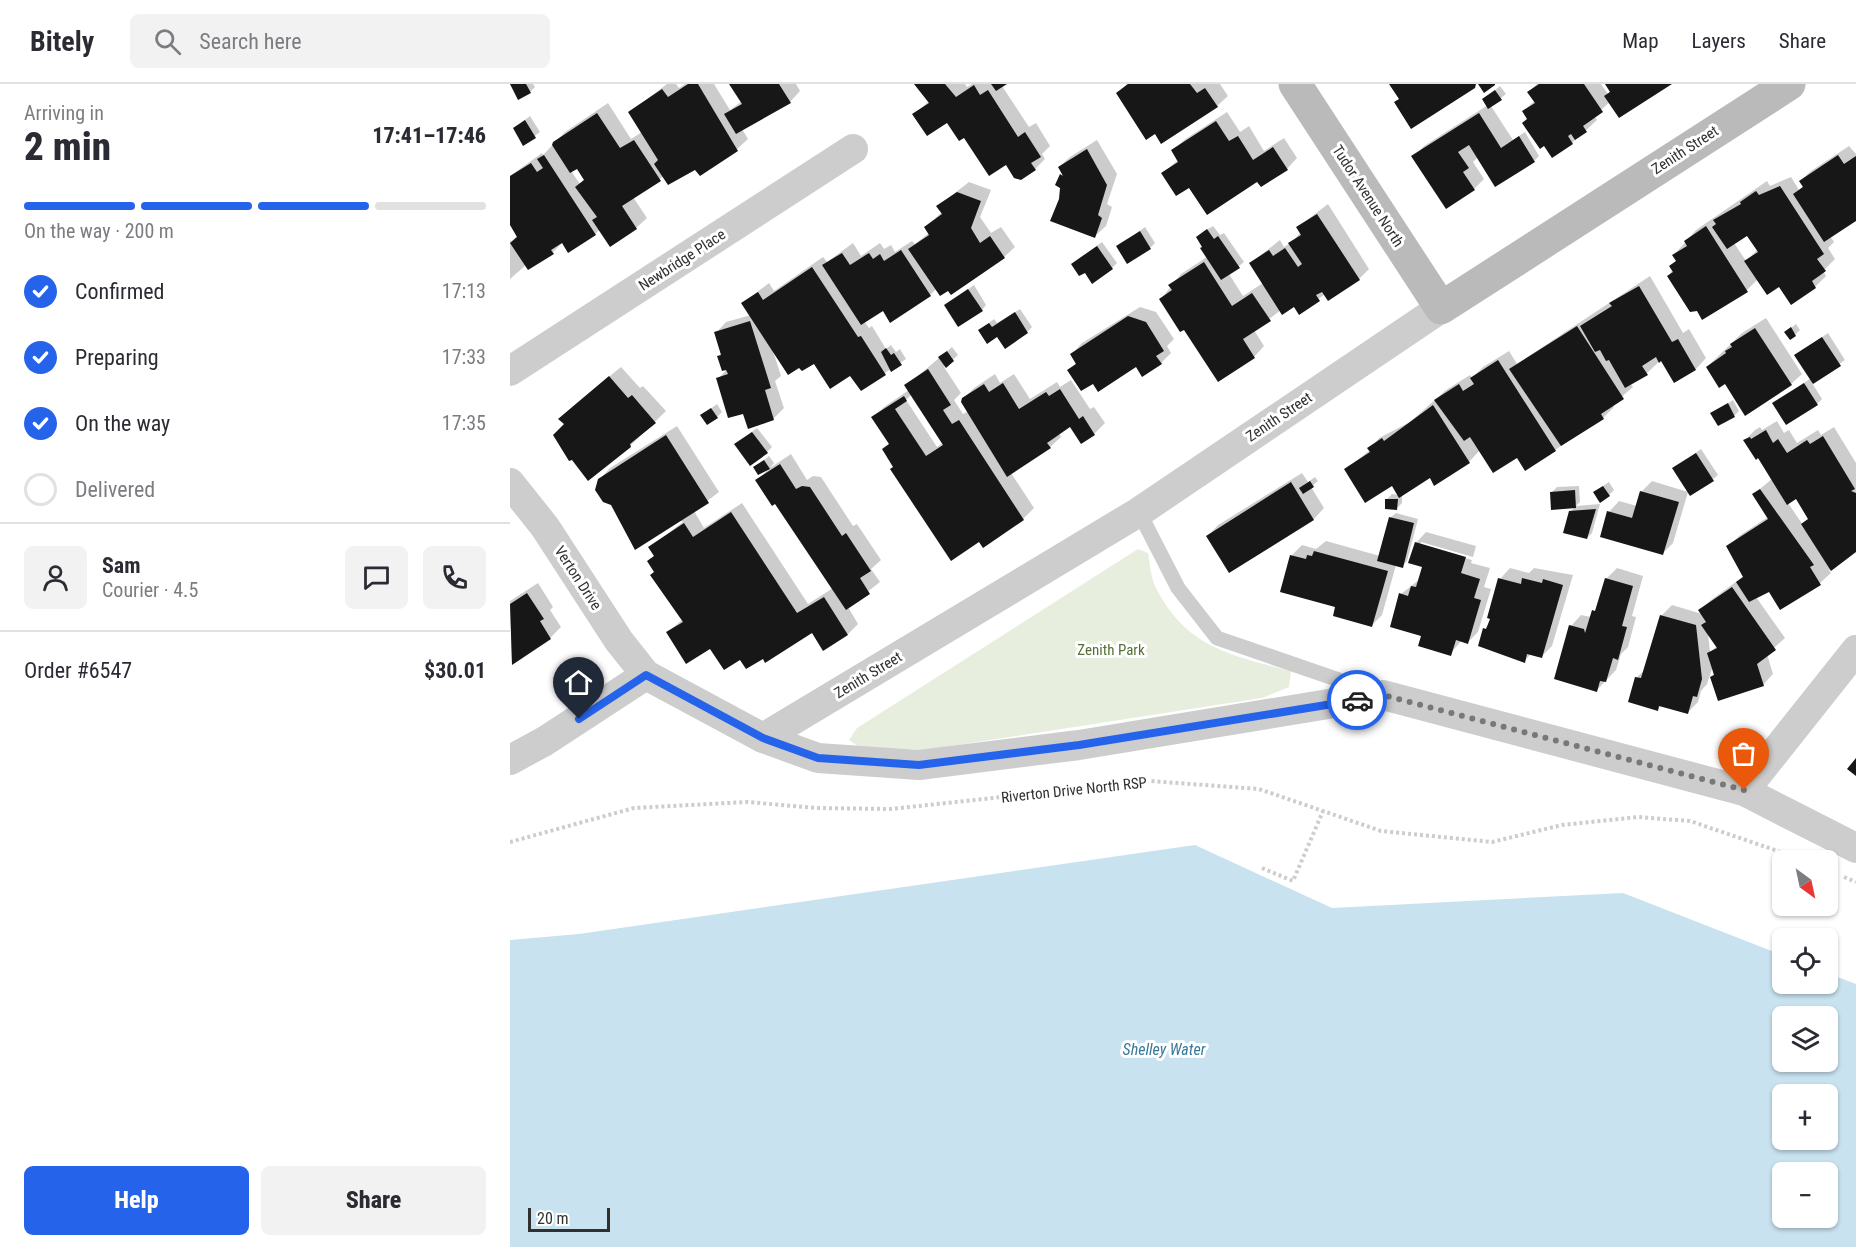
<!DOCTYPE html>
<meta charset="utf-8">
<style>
body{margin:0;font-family:"Roboto Condensed",sans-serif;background:#f2f2f3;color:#2b2b33;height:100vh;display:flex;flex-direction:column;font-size:22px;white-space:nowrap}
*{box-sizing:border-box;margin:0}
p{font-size:20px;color:#7c7c81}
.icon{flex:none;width:33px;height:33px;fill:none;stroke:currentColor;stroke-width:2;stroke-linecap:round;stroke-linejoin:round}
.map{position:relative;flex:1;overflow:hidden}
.side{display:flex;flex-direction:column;background:#fff;width:510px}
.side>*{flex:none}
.needle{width:39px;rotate:147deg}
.fabs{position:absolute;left:1262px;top:766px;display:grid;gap:12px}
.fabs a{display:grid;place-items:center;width:66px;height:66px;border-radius:9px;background:#fff;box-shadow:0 2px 4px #0004;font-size:30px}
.scale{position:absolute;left:18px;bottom:15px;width:82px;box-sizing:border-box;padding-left:6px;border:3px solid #303030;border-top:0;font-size:16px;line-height:21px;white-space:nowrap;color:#303030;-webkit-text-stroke:4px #fff;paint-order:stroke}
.pin{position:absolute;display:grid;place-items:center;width:51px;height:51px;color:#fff;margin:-62px -26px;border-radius:50% 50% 50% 0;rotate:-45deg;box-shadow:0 0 6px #0007}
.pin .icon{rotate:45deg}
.courier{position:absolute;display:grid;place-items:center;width:60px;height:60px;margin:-30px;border:4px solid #2563eb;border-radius:50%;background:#fff;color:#222;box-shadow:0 2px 8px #0007}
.headline em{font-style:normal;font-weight:800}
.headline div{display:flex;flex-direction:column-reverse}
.headline{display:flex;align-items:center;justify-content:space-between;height:102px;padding:0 24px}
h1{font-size:39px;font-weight:800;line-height:45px}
.bar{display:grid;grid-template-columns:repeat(4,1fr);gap:9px 6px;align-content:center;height:72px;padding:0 24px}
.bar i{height:8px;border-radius:4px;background:#e1e1e2}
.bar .active{background:#2563eb}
.bar p{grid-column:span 4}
.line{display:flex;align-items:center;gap:15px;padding:0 24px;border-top:2px solid #e1e1e2}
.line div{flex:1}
.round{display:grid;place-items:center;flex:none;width:63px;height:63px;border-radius:9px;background:#f2f2f3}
ol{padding:0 24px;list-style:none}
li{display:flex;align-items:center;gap:18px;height:66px}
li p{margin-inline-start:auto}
li .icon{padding:6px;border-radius:50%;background:#2563eb;color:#fff;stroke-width:4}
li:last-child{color:#7c7c81}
li i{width:33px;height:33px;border:3px solid #e1e1e2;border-radius:50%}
.cta{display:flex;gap:12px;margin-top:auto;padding:12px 24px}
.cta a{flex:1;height:69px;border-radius:9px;background:#2563eb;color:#fff;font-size:24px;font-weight:800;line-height:69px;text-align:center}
.cta a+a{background:#f2f2f3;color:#2b2b33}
header{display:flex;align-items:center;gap:36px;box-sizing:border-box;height:84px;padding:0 30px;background:#fff;border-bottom:2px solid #e1e1e2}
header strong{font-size:28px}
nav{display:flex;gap:33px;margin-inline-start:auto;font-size:21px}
.search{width:420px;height:54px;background:#f2f2f3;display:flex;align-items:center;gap:15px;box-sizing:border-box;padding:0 21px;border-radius:9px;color:#7c7c81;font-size:22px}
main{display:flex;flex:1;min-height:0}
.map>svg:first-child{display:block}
.green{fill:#e7eedd}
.water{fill:#c8e2ef;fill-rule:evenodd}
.shadow{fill:#0003;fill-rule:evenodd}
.building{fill:#171717}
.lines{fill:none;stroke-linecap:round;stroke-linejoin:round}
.path{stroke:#cdcdcd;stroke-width:4;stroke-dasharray:3 3;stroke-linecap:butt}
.lane{stroke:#cdcdcd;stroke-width:15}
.street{stroke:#cdcdcd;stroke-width:30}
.secondary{stroke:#bababa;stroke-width:33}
.done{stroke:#787878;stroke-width:6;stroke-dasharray:0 10.8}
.route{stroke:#2563eb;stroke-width:8}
.labels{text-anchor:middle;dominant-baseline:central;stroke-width:6;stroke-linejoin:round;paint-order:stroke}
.street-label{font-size:15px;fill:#303030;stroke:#fff}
.park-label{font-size:15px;fill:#566f39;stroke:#fff}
.water-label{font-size:16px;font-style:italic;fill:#377999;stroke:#fff}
</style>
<header>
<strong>Bitely</strong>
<div class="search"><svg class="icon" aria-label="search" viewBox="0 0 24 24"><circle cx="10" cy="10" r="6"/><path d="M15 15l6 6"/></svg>Search here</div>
<nav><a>Map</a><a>Layers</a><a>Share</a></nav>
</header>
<main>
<section class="side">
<div class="headline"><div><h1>2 min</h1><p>Arriving in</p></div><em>17:41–17:46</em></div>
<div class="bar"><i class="active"></i><i class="active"></i><i class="active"></i><i></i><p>On the way · 200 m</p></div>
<ol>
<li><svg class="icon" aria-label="check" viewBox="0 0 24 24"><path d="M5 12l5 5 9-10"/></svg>Confirmed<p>17:13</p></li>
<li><svg class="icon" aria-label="check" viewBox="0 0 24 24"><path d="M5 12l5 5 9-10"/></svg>Preparing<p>17:33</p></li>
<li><svg class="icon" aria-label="check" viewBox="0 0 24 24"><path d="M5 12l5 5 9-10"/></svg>On the way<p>17:35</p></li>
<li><i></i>Delivered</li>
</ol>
<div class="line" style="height:108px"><a class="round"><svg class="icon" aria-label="person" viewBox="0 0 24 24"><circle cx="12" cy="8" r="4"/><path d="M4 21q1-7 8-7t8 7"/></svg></a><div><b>Sam</b><p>Courier · 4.5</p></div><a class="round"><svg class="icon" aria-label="chat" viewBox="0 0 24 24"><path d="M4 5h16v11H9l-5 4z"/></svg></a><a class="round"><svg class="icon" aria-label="phone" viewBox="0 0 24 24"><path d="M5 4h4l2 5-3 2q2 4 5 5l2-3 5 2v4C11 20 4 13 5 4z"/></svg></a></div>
<div class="line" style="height:78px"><div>Order #6547</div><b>$30.01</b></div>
<div class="cta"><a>Help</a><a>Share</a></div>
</section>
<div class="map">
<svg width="1346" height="1163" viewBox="0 0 1346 1163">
<rect width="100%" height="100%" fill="#fff"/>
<path class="green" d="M628 465 638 469C640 481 641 495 647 506 677 564 723 572 781 587L779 603 752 614 415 666 349 663 339 656 347 644Z"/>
<path class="water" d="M685 761 822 824 1113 809 1272 871V900H1317V889L1346 900V1163H0V856L69 850ZM1272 933H1317V978H1272ZM1272 1011H1317V1056H1272ZM1272 1089H1317V1134H1272Z"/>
<g class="shadow">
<polygon points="1,0 23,0 25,3 20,8"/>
<path d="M157 0H166L169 4 175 0H204L220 26 232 17 221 0H286L290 7 280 18 232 45 238 55 227 65 190 90 186 84 154 92 123 113 137 134 126 144 90 145 85 150 53 158 43 168 16 181 0 195V156L1 158 8 151 0 139V92L32 69 33 71 55 48 98 19 121 55 132 48 120 28ZM68 83 75 94 70 100 61 87Z"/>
<polygon points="407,0 455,0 457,3 462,0 494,0 492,2 519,43 526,39 540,62 532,70 535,75 525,85 496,79 455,52 438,37 404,31 419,17"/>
<polygon points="617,0 710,0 718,12 707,22 645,48 608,9"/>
<polygon points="1027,0 1091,0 1098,10 1101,7 1096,0 1159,0 1100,18 1084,32 1087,36 1062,59 1019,34 1014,27 1025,16 1019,8"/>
<polygon points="990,2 996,10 981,22 1003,56 1015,48 1029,72 1024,77 968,73 963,78 974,95 964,105 903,73 914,62 978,21 974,15"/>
<polygon points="717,28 730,48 739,42 754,67 774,54 787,74 777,85 748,96 680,102 653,89 669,75 663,67 674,56"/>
<polygon points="20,32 30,48 14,60 4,44"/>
<polygon points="587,56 607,90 597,120 602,123 596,142 585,152 547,100 553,89 549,83 560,73"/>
<path d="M1339 62 1346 70V135L1320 152 1324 158 1318 164 1325 175 1313 187 1316 192 1305 203 1281 219 1269 201 1248 195 1237 206 1159 192 1167 176 1164 171 1186 146 1257 97 1260 102 1281 93 1289 106 1293 102 1290 97 1301 87ZM1238 150 1248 165 1236 177 1224 159Z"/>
<polygon points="459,98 481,106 470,133 481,149 491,143 505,163 494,173 438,204 427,204 420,211 373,225 354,237 359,244 362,242 376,265 381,261 386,268 390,265 396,275 375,289 341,290 263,267 271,292 265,297 274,324 263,335 234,328 208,295 218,284 209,272 212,269 206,249 216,238 241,231 233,219 259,199 264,207 313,173 317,178 343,159 351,172 370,159 374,165 381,161 385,168 402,157 405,160 419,149 416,143 432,128 428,122"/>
<polygon points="818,120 859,185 849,195 815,210 789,229 784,221 771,226 744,246 754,262 744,273 675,243 651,215 671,190 697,173 693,148 703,142 710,151 714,149 734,178 719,190 733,212 753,199 741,179 770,156 774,163 782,158 791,148 788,143"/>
<polygon points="635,143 645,159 640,164 608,163"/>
<polygon points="592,158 607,179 602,184 567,176"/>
<polygon points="1140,192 1173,249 1179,245 1196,274 1186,285 1164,297 1152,275 1137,289 1120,299 1123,303 1102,321 1104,323 1093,334 1045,366 1007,372 970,366 959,378 920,392 892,410 892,419 887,424 877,415 882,410 889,411 882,400 836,385 860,366 869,354 900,338 936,306 960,291 962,294 973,283 999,267 1007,280"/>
<polygon points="464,201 476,221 472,226 436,221"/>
<polygon points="630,223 646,228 664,255 657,262 661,269 651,279 626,281 584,298 559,286 567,278 562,270 572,259"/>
<polygon points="510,225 522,243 517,248 488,251 470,246 484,235 487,239"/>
<polygon points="1256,234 1292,290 1281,300 1215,298 1197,283 1232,249"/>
<polygon points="1286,240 1290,246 1285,251 1276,248"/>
<polygon points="1318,249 1335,276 1302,299 1312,315 1307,320 1264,320 1301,294 1286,271"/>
<path d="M442 263 448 271 434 283 451 309 444 316 453 330 459 327 453 315 464 304 485 290 490 299 504 290 520 315 547 298 550 303 561 296 580 325 584 323 595 339 584 350 561 341 549 349 551 353 540 363 501 389 524 424 513 435 473 461 385 382 374 365 380 359 363 334 374 323 399 306 396 302ZM402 310 434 358 427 363 396 316Z"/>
<polygon points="111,283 130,304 133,302 156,327 120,362 62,374 56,340 61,324"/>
<polygon points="1223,316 1229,327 1224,332 1202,330"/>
<polygon points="207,320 212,328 207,333 192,331"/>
<path d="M1267 337 1274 349 1279 346 1287 359 1308 346 1311 351 1324 343 1346 379V466L1319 486 1321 489 1310 499 1271 524 1259 506 1246 513 1275 554 1257 570 1263 590 1253 601 1201 593 1205 589 1203 582 1197 600 1191 607 1188 618 1177 629 1151 621 1148 625 1127 593 1136 585 1151 532 1162 521 1192 530 1190 526 1201 516 1234 492 1218 463 1229 452 1258 433 1244 410 1263 394 1235 356 1245 346 1250 343 1252 346ZM1287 413 1299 434 1293 441 1278 419ZM1198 549 1207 562 1200 568Z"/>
<polygon points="167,342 209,408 184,427 194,444 232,419 298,520 323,504 266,418 247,396 259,385 250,379 259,372 264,379 260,384 281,370 297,396 303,392 311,393 343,442 347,440 371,476 361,485 370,498 338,523 348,540 338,550 314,565 302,547 253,573 231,574 158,548 173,535 139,477 145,471 140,463 173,438 89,396 100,384"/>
<polygon points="247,344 262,363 257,368 231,356"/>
<polygon points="1191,365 1208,391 1203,395 1164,384"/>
<polygon points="792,389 798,398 805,393 808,397 801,403 814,424 804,435 720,487 698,452 708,441"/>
<polygon points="1142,397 1178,408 1163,459 1153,469 1099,428 1109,417 1127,422 1131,408"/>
<polygon points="1099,398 1104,406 1099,411 1084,408"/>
<polygon points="1069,402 1070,418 1066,422 1090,420 1082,449 1077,454 1060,428 1065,423 1042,408 1047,403"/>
<polygon points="886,429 908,435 897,477 892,482 886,481 872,531 862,541 827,522 771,507 782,471 792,461 806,465 816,457 870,472 881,433"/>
<polygon points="916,448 966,462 963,473 911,458 911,461 962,476 961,479 980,484 974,503 981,505 968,548 958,558 952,556 940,570 913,551 891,510 910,495 914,482 906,459"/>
<polygon points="1000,484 1019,489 1024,484 1063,491 1042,562 1032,572 1022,569 1014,577 975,545 980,540 990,495"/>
<polygon points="1107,484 1133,492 1122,532 1126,533 1118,563 1111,570 1106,586 1086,607 1061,542 1071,531 1081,533 1088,522 1096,495"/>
<polygon points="28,499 43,523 40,526 51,543 40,554 2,579 0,517"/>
</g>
<g class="building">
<polygon points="0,0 16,0 21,9 8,16"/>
<polygon points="178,0 188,0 228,67 190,92 185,86 158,101 144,80 148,76 118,28 152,5 158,13"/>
<polygon points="219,0 269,0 281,19 226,50 214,30 232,20"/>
<polygon points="404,0 435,0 446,13 464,1 470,11 478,6 508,53 515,48 531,73 521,79 526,86 511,96 504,94 496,81 479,92 454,54 449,57 437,39 417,52 402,30 419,19"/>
<polygon points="481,0 497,0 486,7"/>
<polygon points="618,0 680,0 687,9 695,4 708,23 651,60 645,50 636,56 606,9"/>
<polygon points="879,0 966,0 965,4 901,45 884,18 889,15"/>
<polygon points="968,0 985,0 985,1 974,9"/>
<polygon points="1029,0 1074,0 1093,28 1073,42 1077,48 1065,56 1061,50 1058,52 1063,60 1042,74 1034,62 1030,65 1012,39 1017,35 1012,27 1025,19 1017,8"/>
<polygon points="1095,0 1162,0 1109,34 1094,12 1100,8"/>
<polygon points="985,6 992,16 978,25 972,15"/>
<polygon points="87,29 110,64 124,56 151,97 112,122 127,145 100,163 82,136 87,133 65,103 74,96 67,85 60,89 42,61 43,58"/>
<polygon points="969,29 991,64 1009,52 1025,78 985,103 959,61 948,68 959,84 953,88 965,106 936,125 901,72"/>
<polygon points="15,36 26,54 13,62 3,44"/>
<polygon points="706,37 719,57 728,52 743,76 763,63 778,86 751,103 747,98 697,131 679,104 666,112 651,89 668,78 661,66"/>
<polygon points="577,65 597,101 588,131 592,134 585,154 540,137 549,115 550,104 545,101 550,90 553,92 548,83"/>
<polygon points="34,71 86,151 58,169 52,159 41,166 44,170 18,186 0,159 7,153 0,141 0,92 21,79 27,88 33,84 27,75"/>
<polygon points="1328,71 1334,80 1346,72 1346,137 1314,158 1283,110 1293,103 1289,97"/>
<polygon points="1270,102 1314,170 1307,175 1316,187 1302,197 1306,204 1281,221 1269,203 1257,211 1234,177 1248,168 1237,152 1217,165 1202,143 1206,140 1203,136 1231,120 1230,118 1246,107 1249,111"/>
<polygon points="447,108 471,117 461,144 470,159 480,152 495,174 441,211 438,207 430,212 398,165 419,151 414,143 432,130 426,122"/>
<polygon points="807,130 850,196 818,217 812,208 806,211 810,217 789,231 784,223 772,231 739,179 759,166 763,172 775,164 788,183 792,180 778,159 791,151 786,143"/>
<polygon points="1196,142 1238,208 1192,236 1187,227 1180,228 1157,192 1163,188 1159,182 1166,177 1162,171 1177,162 1174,157"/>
<polygon points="697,145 704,155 708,152 730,184 711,196 690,164 692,163 686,153"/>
<polygon points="630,147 641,165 617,180 606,162"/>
<polygon points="587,162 603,185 582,200 575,189 569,192 561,180"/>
<polygon points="391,166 421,212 380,239 373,227 351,241 312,181 332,169 340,181 359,169 363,175 370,170 374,177"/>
<polygon points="694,178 722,222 742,209 761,237 733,255 745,274 708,298 674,246 670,248 649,215 662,206 658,201"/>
<polygon points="302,183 348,253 351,252 376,291 351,307 340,292 320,305 304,280 292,287 289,284 278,291 231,219 248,208 253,216"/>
<polygon points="1129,202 1162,258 1168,255 1186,286 1164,299 1151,277 1149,279 1146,273 1132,282 1138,291 1115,304 1099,276 1096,277 1090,266 1085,268 1070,242 1102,222 1099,219"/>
<polygon points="458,205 473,227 448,243 434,221"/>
<polygon points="505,228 518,249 495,265 487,253 477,260 468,246 479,239 482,243"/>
<polygon points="618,232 636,238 654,267 646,272 652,280 632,293 626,283 588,308 583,300 571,307 557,286 566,280 560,270"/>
<polygon points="240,237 261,304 255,306 264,336 238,345 233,330 218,334 206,294 218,290 216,286 212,287 207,272 211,271 204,248"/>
<polygon points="1067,242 1114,315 1091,330 1094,335 1051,362 999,285"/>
<polygon points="1281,243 1286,252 1280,256 1274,248"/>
<polygon points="1245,244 1282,301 1235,332 1215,300 1209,304 1196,283 1216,269 1215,267 1222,263 1220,260"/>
<polygon points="1312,253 1331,282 1303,300 1284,271"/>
<polygon points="376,264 381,271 384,269 392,281 381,288 371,268"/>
<polygon points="437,267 444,277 436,284 428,273"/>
<polygon points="988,276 1046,367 1015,387 1007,374 983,389 960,353 954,357 924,316 949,300 953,307 964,300 960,294"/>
<polygon points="418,285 441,321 433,326 442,340 449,336 514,436 473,464 469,458 441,477 380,385 383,383 372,365 379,360 361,333 394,312 397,317 385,325 416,372 433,361 394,301"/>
<polygon points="99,292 118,314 122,311 146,339 120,360 121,363 78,397 62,376 59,377 43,351 54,340 48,335"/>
<polygon points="493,299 509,325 536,308 539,312 550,305 569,335 573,332 585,351 571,360 560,343 537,359 541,364 497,393 451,318 452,314 474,300 479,308"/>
<polygon points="1294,299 1308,321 1276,341 1262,319"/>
<polygon points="1218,319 1225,333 1208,342 1200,329"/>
<polygon points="923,321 960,379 924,402 920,394 889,414 882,402 855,419 834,385 860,368 857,364 872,354 874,357"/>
<polygon points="201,324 208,334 197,341 190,331"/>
<polygon points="1256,346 1263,359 1268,355 1277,369 1297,356 1300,360 1313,352 1345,405 1341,407 1346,409 1346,468 1321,487 1291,440 1298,435 1286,415 1277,421 1248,374 1246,376 1233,356 1240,353 1241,355"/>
<polygon points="242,348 258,369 240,382 224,360"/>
<polygon points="156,351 199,419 125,466 101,421 93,418 85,406 88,395"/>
<polygon points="1186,369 1204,397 1180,412 1162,384"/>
<polygon points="254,376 260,385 248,391 243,383"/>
<polygon points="270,380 286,405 292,402 300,403 332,452 336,449 361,487 350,494 360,510 336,526 265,420 262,422 245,396"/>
<polygon points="800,397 804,403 793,410 789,404"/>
<polygon points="781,398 804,436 719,489 696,452"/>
<polygon points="1093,402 1100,412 1090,419 1083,408"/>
<polygon points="1250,405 1304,481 1300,483 1311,501 1270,526 1259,508 1239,518 1226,498 1233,493 1216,462 1258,435 1242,410"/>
<polygon points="1065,406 1066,424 1041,426 1040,408"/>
<polygon points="1130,407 1169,418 1153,471 1090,453 1097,427 1122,434"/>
<polygon points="875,415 888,415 887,426 875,425"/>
<polygon points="1086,425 1077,455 1053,449 1059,427"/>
<polygon points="221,428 287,529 314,513 338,551 313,567 302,549 255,579 253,575 236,585 230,576 214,586 200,565 176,580 156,548 173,538 140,491 144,488 137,477 144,472 138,463 174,439 183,453"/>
<polygon points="879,433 904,439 893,484 867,477"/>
<polygon points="905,458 956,473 951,489 970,495 964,514 971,516 958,560 946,556 941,572 908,562 911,552 880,543 889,509 898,512 901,502 906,503 912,483 898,479"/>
<polygon points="804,467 878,487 862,543 823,532 825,523 770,508 780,471 796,475 797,471 802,472"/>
<polygon points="988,494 1011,500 1012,494 1032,499 1033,495 1053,501 1032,574 1017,570 1015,579 968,562 973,544 976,545 980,535 977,534"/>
<polygon points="1095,494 1123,502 1112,542 1117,543 1108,576 1103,574 1096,598 1090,597 1087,608 1044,595 1059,541 1074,545 1075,549 1082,526 1085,527"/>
<polygon points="1222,503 1266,566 1247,580 1254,602 1208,617 1200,593 1204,591 1197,569 1207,564 1191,541 1196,538 1188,526"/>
<polygon points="17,509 34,535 30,537 41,555 2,581 0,520"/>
<polygon points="1150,531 1186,541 1192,595 1187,613 1183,612 1178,630 1149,622 1148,627 1118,618 1125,593 1131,594"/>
<polygon points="1346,674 1346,692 1337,685"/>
</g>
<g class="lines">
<g class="path">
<polyline points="0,758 124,724 237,718 308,724 381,725 640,697 749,705 871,747 982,758 1052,741 1128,733 1180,737 1297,777"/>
<polyline points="752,784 783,797 813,727"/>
<polyline points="1334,793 1346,798"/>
</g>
<polyline class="lane" points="629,428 668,504 707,554 861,607"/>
<g class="street">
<polyline points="0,287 343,65"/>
<polyline points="0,399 35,443 109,557 136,591 253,654 308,674 409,681 569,661 873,611 1234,707 1346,764"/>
<polyline points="253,654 629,428 931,224"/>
<polyline points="0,676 35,657 136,591"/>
<polyline points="1234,707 1346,566"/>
</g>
<polyline class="secondary" points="785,0 931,224 1279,0"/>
</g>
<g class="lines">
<polyline class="done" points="847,616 873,611 1234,706"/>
<polyline class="route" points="69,635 136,591 253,654 308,674 409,681 569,661 847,616"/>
</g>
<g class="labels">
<g class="street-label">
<text transform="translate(1175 66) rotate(-33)">Zenith Street</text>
<text transform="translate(858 112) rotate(57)">Tudor Avenue North</text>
<text transform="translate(172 176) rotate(-33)">Newbridge Place</text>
<text transform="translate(769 333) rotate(-34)">Zenith Street</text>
<text transform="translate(68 494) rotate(57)">Verton Drive</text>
<text transform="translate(358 591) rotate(-31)">Zenith Street</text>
<text transform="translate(564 706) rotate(-6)">Riverton Drive North RSP</text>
</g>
<g class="park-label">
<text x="601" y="566">Zenith Park</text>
</g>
<g class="water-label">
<text x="654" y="965">Shelley Water</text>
</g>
</g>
</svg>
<div class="fabs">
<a><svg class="needle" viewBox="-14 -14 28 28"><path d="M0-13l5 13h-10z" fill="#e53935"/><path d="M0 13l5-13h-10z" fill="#7c7c81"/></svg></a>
<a><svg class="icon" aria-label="locate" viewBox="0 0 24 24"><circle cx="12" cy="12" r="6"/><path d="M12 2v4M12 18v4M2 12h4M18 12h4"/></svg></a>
<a><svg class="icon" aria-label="layers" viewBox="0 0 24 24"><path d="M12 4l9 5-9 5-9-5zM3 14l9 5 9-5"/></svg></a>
<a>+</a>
<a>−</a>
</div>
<div class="scale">20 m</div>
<div class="pin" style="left:1234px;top:706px;background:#ea580c"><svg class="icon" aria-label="bag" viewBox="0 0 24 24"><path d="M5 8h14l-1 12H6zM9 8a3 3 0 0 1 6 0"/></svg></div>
<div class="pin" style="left:69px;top:635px;background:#1f2937"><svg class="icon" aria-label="home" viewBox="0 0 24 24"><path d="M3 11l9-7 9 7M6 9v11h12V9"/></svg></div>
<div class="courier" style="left:847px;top:616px"><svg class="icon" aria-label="car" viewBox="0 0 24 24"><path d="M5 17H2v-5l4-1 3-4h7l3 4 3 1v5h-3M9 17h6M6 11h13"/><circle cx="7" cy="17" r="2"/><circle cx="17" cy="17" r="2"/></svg></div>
</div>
</main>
